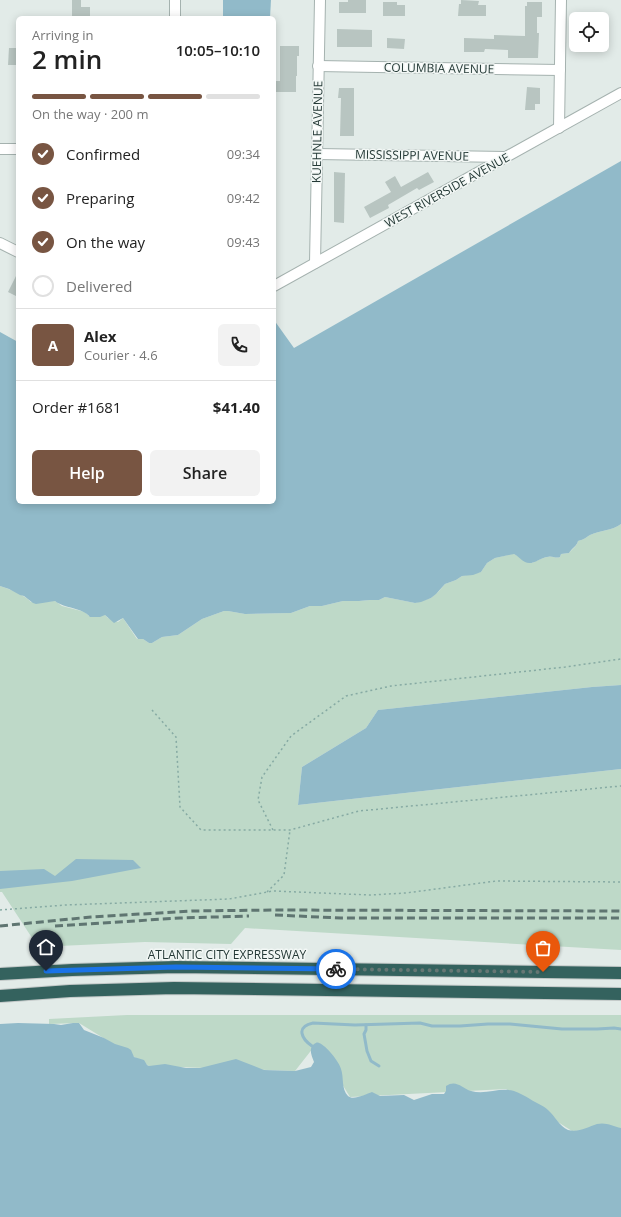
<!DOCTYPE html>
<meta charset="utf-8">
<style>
body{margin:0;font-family:"Open Sans",sans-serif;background:#f2f2f2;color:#222;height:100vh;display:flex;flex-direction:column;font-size:15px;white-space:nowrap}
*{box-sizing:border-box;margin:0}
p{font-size:13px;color:#767676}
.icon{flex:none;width:22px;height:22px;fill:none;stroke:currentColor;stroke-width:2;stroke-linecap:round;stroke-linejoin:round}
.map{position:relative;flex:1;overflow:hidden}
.panel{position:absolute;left:16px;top:16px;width:260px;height:488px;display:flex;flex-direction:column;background:#fff;border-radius:6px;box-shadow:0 2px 10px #0003}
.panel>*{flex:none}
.buttons{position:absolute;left:569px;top:12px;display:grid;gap:8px}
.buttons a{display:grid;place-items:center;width:40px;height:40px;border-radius:6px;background:#fff;box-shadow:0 2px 10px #0003;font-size:20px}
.pin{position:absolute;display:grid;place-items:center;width:34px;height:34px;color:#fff;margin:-41px -17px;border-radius:50% 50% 50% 0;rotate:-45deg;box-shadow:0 0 4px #0007}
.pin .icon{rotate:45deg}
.courier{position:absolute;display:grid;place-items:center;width:40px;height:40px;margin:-20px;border:3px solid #1a73e8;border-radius:50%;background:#fff;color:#222;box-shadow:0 1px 5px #0007}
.head em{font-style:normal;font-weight:600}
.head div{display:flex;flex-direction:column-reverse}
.head{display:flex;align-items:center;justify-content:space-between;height:68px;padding:0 16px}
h1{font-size:26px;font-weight:600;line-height:30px}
.bar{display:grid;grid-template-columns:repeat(4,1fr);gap:6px 4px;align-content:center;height:48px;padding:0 16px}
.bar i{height:5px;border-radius:3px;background:#e0e0e0}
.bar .current{background:#785542}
.bar p{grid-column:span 4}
.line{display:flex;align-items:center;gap:10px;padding:0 16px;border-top:1px solid #e0e0e0}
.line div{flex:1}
.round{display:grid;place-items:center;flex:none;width:42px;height:42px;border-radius:6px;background:#f2f2f2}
ol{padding:0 16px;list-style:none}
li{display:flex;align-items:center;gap:12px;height:44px}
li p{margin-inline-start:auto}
li .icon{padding:4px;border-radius:50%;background:#785542;color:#fff;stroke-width:4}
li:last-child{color:#767676}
li i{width:22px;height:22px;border:2px solid #e0e0e0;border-radius:50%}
.cta{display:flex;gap:8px;margin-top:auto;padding:8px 16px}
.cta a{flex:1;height:46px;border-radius:6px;background:#785542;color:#fff;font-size:16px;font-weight:600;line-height:46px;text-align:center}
.cta a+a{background:#f2f2f2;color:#222}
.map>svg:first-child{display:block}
.green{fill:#bed9c8}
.water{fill:#91bac9}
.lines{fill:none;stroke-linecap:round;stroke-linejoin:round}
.stream{stroke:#91bac9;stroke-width:3}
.building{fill:#b8c5c1}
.minor-casing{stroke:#a5b2af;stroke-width:12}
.motorway-casing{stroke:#c2c8c7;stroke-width:14}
.path{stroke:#86aaa3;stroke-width:1.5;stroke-dasharray:2 3;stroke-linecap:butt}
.minor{stroke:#fff;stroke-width:10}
.motorway{stroke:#34625e;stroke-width:12}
.rail{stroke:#5f7571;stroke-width:3;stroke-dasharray:8 4;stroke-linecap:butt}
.done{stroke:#667774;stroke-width:4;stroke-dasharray:0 7.2}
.route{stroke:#1a73e8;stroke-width:5}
.labels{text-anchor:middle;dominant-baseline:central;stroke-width:3;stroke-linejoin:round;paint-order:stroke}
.street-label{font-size:12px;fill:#243936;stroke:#f2f7f5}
</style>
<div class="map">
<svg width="621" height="1217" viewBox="0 0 621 1217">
<rect width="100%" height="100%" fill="#e2ebe8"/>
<g class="green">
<path d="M621 524V685L592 687 378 710 366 728 302 767 298 805 621 769V950L245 928 231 944 145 942 38 947 2 892H0V586C9 589 25 595 31 602L55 601 62 606 85 612 89 616 105 615 108 618 118 622 123 618 137 639H143L149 643H152L162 637 178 635 202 619 224 611H228L245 614 291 613 310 606H322L343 601H359L370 600H379L385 597 415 603 431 598 439 591 445 584 456 580 462 576 481 572 487 563 495 558 512 554H514L532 563C536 561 542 558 547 557 552 555 555 559 560 557L561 554 569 553C572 549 577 546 578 541 585 539 585 538 590 535 600 530 612 531 621 524Z"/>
<polygon points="127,1015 621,1015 621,1129 572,1131 506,1089 350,1097 317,1043 295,1071 149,1066 79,1023 49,1024 49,1019"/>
</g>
<g class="water">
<polygon points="223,0 271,0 270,18 223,18"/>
<path d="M621 161V524C612 531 600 530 590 535 585 538 585 539 578 541 577 546 572 548 569 553L561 554 560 557C555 559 552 555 547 557 540 558 532 566 525 562 521 560 518 556 514 554L495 558 487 563 481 572 473 575 462 576 456 580 445 584 436 594 431 598 421 602 415 603 385 597 379 600H370L359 601H343L322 606H310L291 613 245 614 228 611H224L202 619 178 635 162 637 152 643H149L143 639H138L123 618 114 623 105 615 100 617H90C82 607 65 609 55 601L36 604 33 603 24 596 20 595 9 589 0 586V332L18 342V502H274V320L294 348Z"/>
<polygon points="621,685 621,769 298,805 302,767 366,728 378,710 592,687"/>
<polygon points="76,859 133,860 141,868 72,881 0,889 0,871 44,869 55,876"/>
<path d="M18 1023 54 1024 61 1025 73 1023H79L84 1030 104 1038 115 1044 128 1048 131 1050 134 1057 144 1060 147 1065 149 1066 165 1064 186 1068H200L236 1059 264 1070 295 1071 311 1067 314 1062C312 1056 308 1049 314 1044 316 1043 317 1042 319 1043 326 1045 340 1063 341 1069 344 1077 341 1089 348 1096 353 1101 366 1094 372 1092L380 1096 404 1095 414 1100 432 1094H444L446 1091V1086C456 1079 462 1088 471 1091 486 1095 500 1087 514 1091 520 1093 525 1096 530 1099 536 1103 543 1105 548 1110 555 1116 559 1126 568 1130 578 1133 588 1127 597 1124 606 1122 613 1126 621 1128V1217H0V1024Z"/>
</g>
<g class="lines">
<g class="stream">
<polyline points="366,1025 366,1030 364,1034 367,1051 371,1061 379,1066"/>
<path d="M312 1046C302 1039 295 1027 313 1023L355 1025 420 1023 432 1026H460L488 1024H510L562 1029H597L614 1028 621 1029"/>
</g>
</g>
<g class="building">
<polygon points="72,0 81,0 81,7 90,7 90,18 72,18"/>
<polygon points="348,0 366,0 366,13 339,13 339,2 348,2"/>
<polygon points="461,0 479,1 478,5 486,5 486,16 458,16 459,4 461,4"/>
<polygon points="383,2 397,2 397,5 405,5 405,16 383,16"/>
<polygon points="527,2 542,2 542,17 537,17 537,33 539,33 538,58 508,58 508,50 485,49 484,52 464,52 464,38 494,39 494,35 525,36 525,6 527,6"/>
<polygon points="337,29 372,30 372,47 337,47"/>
<polygon points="387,38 405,39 404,49 387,48"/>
<polygon points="280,46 299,46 299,56 297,56 297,76 296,76 296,92 276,92 276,81 280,81"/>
<polygon points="9,48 18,48 18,65 8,65"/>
<polygon points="527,87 540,88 540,104 535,104 535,110 525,110"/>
<polygon points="339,88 354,88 354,136 340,136 341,98 338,98"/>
<polygon points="334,172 345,173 344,223 334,222"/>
<polygon points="428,172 434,182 419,190 417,188 388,205 389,208 370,218 364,207 391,192 385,182 395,176 401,187"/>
<polygon points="18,272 18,297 8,292"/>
</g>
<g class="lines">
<g class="minor-casing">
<g id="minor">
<polyline points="175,18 175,0"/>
<polyline points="318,66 560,70"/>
<polyline points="559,128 561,0"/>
<polyline points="0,149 18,149"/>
<polyline points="317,154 505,157"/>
<polyline points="0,243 18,252"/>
<polyline points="315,263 320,0"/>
<polyline points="274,286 621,93"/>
</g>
</g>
<g class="motorway-casing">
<g id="motorway">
<polyline points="0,974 72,970 176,967 621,973"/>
<polyline points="0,996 70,991 174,988 621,994"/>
</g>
</g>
<g class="path">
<polyline points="152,710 176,737 180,807 201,830 290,830 359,811 621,786"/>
<polyline points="273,830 258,800 262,777 291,736 346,696 391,686 565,667 621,659"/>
<polyline points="267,892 284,875 290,830"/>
<polyline points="0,910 66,905 229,899 273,891 370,895 406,893 496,881 621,882"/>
</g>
<use href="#minor" class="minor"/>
<use href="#motorway" class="motorway"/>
<g class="rail">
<polyline points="275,915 341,918 621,918"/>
<polyline points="0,926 91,917 192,911 274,910 621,911"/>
<polyline points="55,926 180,918 249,916"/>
</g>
</g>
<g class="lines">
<polyline class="done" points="336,969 543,972"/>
<polyline class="route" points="46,971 176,967 336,969"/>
</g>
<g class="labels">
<g class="street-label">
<text transform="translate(439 68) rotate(1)">COLUMBIA AVENUE</text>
<text transform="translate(317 132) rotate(-89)">KUEHNLE AVENUE</text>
<text transform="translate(412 155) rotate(1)">MISSISSIPPI AVENUE</text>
<text transform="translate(447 190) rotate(-29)">WEST RIVERSIDE AVENUE</text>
<text x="227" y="954">ATLANTIC CITY EXPRESSWAY</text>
</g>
</g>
</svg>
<div class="buttons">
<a><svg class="icon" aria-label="locate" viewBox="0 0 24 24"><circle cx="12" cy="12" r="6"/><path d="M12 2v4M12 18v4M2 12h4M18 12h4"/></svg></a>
</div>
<div class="pin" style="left:543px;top:972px;background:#ea580c"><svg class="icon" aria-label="bag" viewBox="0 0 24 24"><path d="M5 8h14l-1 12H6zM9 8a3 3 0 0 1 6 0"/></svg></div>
<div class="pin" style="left:46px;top:971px;background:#1f2937"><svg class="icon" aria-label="home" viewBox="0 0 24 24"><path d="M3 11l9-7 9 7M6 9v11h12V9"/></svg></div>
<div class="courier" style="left:336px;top:969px"><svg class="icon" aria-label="bike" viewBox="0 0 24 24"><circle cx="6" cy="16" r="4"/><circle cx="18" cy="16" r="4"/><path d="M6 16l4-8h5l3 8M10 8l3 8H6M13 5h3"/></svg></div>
<section class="panel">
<div class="head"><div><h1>2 min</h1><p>Arriving in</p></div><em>10:05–10:10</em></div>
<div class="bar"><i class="current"></i><i class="current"></i><i class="current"></i><i></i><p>On the way · 200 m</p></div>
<ol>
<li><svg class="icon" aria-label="check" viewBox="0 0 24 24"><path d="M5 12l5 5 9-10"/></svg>Confirmed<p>09:34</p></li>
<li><svg class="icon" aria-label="check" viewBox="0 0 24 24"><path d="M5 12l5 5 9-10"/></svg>Preparing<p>09:42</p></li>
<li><svg class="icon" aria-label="check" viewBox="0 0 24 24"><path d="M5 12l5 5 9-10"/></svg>On the way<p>09:43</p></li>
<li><i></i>Delivered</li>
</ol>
<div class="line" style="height:72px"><b class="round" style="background:#785542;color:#fff">A</b><div><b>Alex</b><p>Courier · 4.6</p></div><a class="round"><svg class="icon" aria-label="phone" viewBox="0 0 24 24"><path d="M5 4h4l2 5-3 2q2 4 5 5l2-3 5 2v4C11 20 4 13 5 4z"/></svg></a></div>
<div class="line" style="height:52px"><div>Order #1681</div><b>$41.40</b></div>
<div class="cta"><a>Help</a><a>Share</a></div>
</section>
</div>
